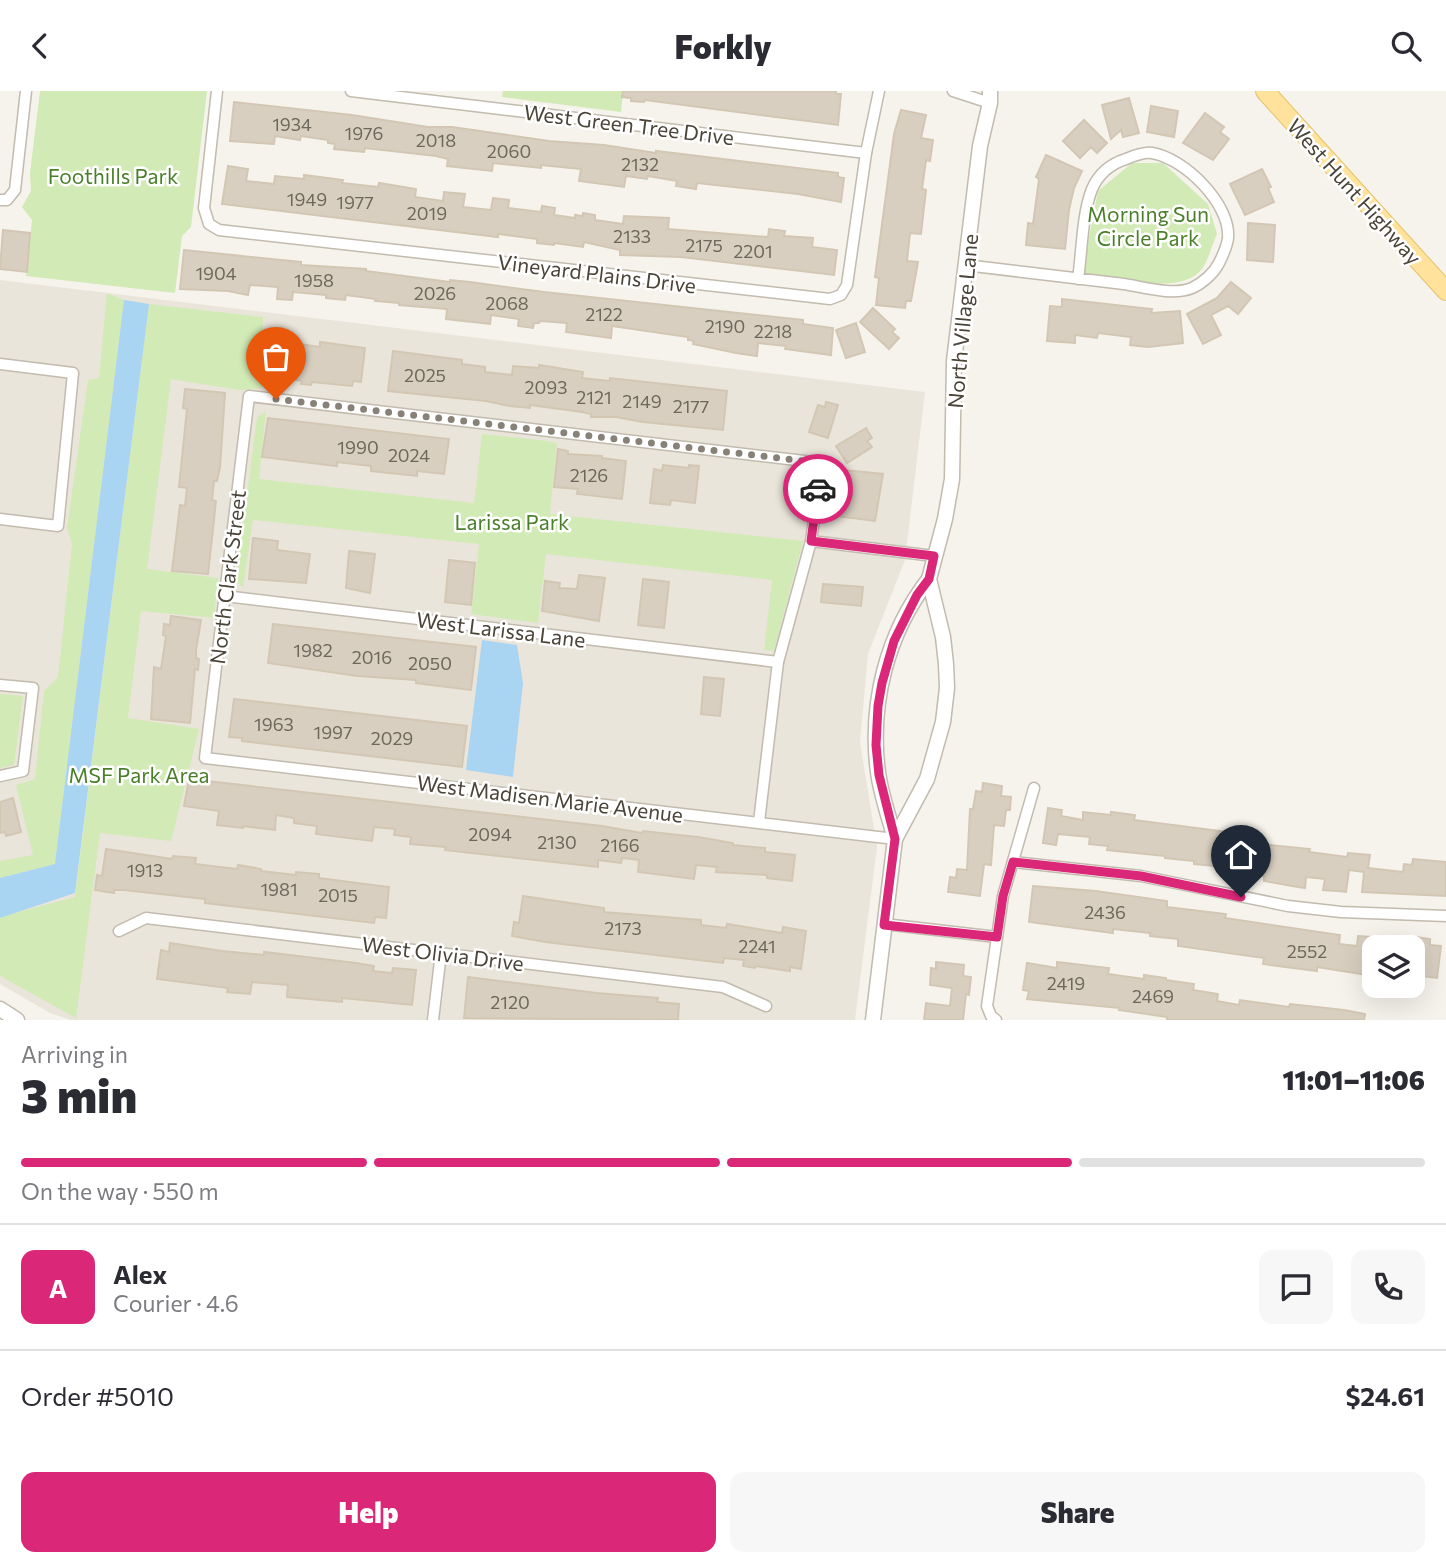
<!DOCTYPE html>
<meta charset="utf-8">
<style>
body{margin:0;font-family:Commissioner,sans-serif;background:#f7f7f7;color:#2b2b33;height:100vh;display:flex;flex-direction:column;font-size:26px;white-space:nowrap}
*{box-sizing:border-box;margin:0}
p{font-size:23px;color:#7c7c81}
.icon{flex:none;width:38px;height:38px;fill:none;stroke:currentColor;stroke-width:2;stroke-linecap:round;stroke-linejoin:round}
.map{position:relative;height:929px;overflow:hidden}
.side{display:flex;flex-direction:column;background:#fff;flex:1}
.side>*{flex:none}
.fabs{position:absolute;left:1362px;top:844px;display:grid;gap:14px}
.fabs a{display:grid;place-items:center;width:63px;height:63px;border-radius:14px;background:#fff;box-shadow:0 7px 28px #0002;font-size:35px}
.pin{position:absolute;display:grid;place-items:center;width:60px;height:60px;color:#fff;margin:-72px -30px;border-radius:50% 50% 50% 0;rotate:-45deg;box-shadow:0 0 7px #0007}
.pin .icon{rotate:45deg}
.courier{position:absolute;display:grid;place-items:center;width:70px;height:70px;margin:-35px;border:5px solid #db2777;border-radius:50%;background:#fff;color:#222;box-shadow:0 2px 9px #0007}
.head em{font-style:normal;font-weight:800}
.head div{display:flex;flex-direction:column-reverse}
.head{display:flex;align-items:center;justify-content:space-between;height:119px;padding:0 21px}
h1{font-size:46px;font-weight:800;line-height:52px}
.bar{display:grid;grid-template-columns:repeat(4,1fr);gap:10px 7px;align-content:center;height:84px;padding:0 21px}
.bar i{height:9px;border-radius:5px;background:#e1e1e2}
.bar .selected{background:#db2777}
.bar p{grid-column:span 4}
.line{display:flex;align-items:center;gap:18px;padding:0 21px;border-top:2px solid #e1e1e2}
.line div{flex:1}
.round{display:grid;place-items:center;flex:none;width:74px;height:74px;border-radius:14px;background:#f7f7f7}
.action{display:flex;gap:14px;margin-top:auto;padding:14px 21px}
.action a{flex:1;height:80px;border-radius:14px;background:#db2777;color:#fff;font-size:28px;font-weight:800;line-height:80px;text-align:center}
.action a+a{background:#f7f7f7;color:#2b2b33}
header{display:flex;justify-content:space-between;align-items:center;height:91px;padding:0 21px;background:#fff;font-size:32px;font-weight:800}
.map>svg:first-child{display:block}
.residential{fill:#eae5da}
.green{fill:#d2eab5}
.water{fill:#a9d4f2}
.building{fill:#d8cfc1;stroke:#d3c7b4;stroke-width:2}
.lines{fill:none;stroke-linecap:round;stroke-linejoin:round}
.minor-casing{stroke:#c2bbae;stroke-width:13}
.tertiary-casing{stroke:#c2bbae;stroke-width:17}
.primary-casing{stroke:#e6c16a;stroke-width:20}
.minor{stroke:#fff;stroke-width:10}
.tertiary{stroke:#fff;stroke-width:14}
.primary{stroke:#ffe39c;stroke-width:18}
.done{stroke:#878178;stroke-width:7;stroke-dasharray:0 12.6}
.route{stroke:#db2777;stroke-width:9}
.labels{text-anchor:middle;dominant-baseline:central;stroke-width:5;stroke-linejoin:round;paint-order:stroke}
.number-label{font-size:18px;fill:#6e675b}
.street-label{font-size:21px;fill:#4b4439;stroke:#fff}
.park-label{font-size:21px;fill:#4a7f2a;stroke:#fff}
</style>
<header><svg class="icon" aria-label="back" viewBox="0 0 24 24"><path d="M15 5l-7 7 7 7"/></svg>Forkly<svg class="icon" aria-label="search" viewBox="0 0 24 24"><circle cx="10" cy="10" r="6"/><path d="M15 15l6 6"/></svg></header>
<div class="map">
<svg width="1446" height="929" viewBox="0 0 1446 929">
<rect width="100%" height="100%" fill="#f6f3ec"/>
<polygon class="residential" points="0,189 925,301 905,469 868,563 860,651 877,756 855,929 71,929 50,922 0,893"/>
<g class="green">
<polygon points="40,0 207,0 191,136 182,145 175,202 26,185 32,129 22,116 31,100 30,82"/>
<polygon points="503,0 623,0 621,21 502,6"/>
<path d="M1132 72H1163L1208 113 1217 143C1212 153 1209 168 1202 178 1180 206 1113 186 1082 182L1098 100Z"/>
<polygon points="107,202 124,209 55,773 0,787 0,770 33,764 16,694 35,688 44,600 58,586 72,453 67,437 88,289 99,287"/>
<polygon points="149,213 263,226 262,297 239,299 171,288 147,478 218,487 214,527 141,520 128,627 199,638 171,750 100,742 76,927 0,885 0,826 75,806"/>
<polygon points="266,320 259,388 474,412 482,343 547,350 557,352 550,423 803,450 774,560 764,559 772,489 546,463 538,532 471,523 479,453 253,429 243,497 236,489 257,326"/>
<polygon points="0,603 23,605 14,674 0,677"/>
</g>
<g class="water">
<polygon points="124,209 149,213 75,802 0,827 0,787 55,773"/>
<polygon points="482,549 517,554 523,592 513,686 466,679"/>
</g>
<g class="building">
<polygon points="623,0 836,0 836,3 841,3 838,34 645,9 644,11 631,10 631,7 622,6"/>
<polygon points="1129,7 1139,42 1123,46 1121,39 1111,48 1102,14"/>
<polygon points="234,11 352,24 428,36 452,36 549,50 604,54 656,62 656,60 838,82 838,86 844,87 841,111 798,103 697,92 696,98 676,95 677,90 648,85 647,88 626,85 624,96 579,90 581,78 541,74 541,77 493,72 492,80 447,75 448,68 436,65 365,57 364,61 334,58 335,53 328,52 328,49 301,45 300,49 275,45 274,53 230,50"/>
<polygon points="1151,15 1178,20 1174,46 1147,41"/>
<polygon points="901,19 926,24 921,47 933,49 930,70 926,69 922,98 926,99 921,143 910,142 907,170 918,171 911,210 906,210 905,217 876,214 879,187 875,186 894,43"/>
<polygon points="1205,22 1224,36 1220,41 1229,48 1213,69 1183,52"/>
<polygon points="1084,29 1107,52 1097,62 1091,56 1080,67 1063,50"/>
<polygon points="1046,64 1082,80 1074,97 1069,119 1065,158 1026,154 1028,132 1033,133 1039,88 1036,86"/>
<polygon points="228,75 248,78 246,90 274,93 275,85 304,88 304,84 343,89 342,92 378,96 379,92 416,98 415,106 443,110 444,101 465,103 463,116 491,119 493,107 509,109 508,117 541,121 542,115 555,117 554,124 575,127 575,124 583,125 583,122 595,124 595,129 623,133 624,125 669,127 668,138 768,146 769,138 785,140 784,145 813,147 812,156 837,159 834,184 681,166 620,164 620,159 584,151 583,156 554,152 554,154 537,152 537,148 498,143 498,146 222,113"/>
<polygon points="1262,78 1271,96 1268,97 1274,111 1245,124 1230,93"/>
<polygon points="1248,132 1275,134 1273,171 1247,169"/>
<polygon points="3,139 30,142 27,181 0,178"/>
<polygon points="184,159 301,171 301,174 366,178 366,180 450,191 450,189 470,191 544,201 803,229 803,233 833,237 831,264 785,258 786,255 758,252 757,265 736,262 693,253 694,250 688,249 688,246 612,235 611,247 566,241 567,232 540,230 539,232 534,232 533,237 518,235 519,228 491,224 490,233 446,228 447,218 399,214 399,212 375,210 376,208 346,204 345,209 326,207 326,204 293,201 292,209 277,208 278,196 250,194 248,204 228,200 180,198"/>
<polygon points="1231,191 1251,207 1238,223 1228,215 1211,224 1221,244 1203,253 1187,223 1217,207"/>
<polygon points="1062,208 1152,218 1151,222 1180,220 1183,252 1148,256 1130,254 1131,246 1098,242 1097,247 1075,244 1075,252 1047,250 1050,215 1062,216"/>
<polygon points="873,217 895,238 892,241 899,247 889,258 860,231"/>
<polygon points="856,232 865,261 846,267 836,239"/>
<polygon points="273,242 293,244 292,252 320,256 320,251 365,257 361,291 353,290 352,295 312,291 311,294 301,293 302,290 292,288 292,285 268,282"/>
<polygon points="393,260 462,269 462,273 485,276 485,281 512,284 513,275 539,277 539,274 583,281 582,287 610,290 610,287 727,300 723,339 643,331 616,326 591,326 591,323 582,321 530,314 530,317 509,315 486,310 388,300"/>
<polygon points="185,298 225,302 220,376 217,390 214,390 212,409 216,410 208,483 172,480 180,414 185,415 187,397 179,396 187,318 183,317"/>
<polygon points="826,311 838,314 828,347 809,341 818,314 825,316"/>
<polygon points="268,327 449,348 444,383 417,380 417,385 371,380 371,375 337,371 337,375 262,366"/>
<polygon points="866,337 872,347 867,350 872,356 847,372 836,355"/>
<polygon points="558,358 568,360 568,363 602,365 602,367 626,370 622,408 577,403 578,398 554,396"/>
<polygon points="663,374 689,377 689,374 699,375 695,412 671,409 670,414 650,412 654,378 662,380"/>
<polygon points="844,379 883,383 875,430 835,425 837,406 840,406"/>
<polygon points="253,447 278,450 277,459 310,463 306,492 249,488"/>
<polygon points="349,460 375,463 370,502 346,497"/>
<polygon points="449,469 475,472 471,514 445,511"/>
<polygon points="579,484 605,487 599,530 542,520 545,490 560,492 559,497 577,498"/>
<polygon points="643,488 669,491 664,537 638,534"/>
<polygon points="823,493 863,496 861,515 821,511"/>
<polygon points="171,525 201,529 196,559 196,567 199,568 198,579 195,578 190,632 151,628 154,576 161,578 166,545 163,544 164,533 170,534"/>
<polygon points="273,533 476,556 471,599 416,592 416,589 357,585 268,572"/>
<polygon points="704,586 724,588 720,625 701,623"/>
<polygon points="234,608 467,635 462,676 242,650 242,647 229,646"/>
<polygon points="189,688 602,735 642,742 643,740 698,746 733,752 733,754 765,757 765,761 795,764 792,790 767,787 767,784 716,781 717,776 696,774 694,788 638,781 639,769 622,767 621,772 598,769 598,776 471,762 445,759 446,756 410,753 411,746 394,744 395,738 374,736 372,750 316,743 317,735 294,732 294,727 276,724 275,739 243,735 243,737 217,734 219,720 184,715"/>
<polygon points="983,692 1002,695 1001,705 1011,706 1010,719 1006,719 1004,735 994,734 991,774 984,773 980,805 948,801 950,786 956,787 957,778 967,779 970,718 973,718 976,700 982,701"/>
<polygon points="13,707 21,741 6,745 5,741 0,742 0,711"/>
<polygon points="1048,717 1062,719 1061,725 1083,729 1083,721 1111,724 1111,721 1135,724 1134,729 1250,744 1250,752 1310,758 1309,761 1347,766 1348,762 1370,764 1368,777 1403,781 1404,773 1412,774 1413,768 1446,771 1446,805 1362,801 1364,781 1349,779 1346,801 1337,800 1323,799 1325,788 1306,786 1305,797 1292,795 1264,790 1264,785 1225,781 1225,776 1194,773 1194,770 1165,767 1165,765 1107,759 1108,755 1089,753 1090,746 1058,743 1056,754 1043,752"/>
<polygon points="106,758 172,768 173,765 196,767 195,773 237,778 238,774 261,778 261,780 296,784 296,781 319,783 319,787 389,796 386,827 375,826 374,832 205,812 205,808 124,799 114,799 114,802 95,799 97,784 102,785"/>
<polygon points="1033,795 1096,800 1167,810 1167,816 1226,823 1225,827 1340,844 1339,853 1357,855 1358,845 1416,849 1417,846 1430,848 1430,854 1441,855 1437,887 1412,884 1416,856 1374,856 1374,885 1317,876 1317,880 1263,873 1264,867 1178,855 1178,848 1150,845 1150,842 1113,838 1113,842 1029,831"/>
<polygon points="523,805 604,817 604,821 701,829 701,834 726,837 727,833 782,842 783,836 806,840 801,878 790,876 790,880 756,875 755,877 743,875 744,869 724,867 723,872 545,851 512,845 514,831 519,832"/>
<polygon points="170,852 222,860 264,864 264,861 356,872 374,875 373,880 392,882 393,877 416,879 412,914 342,907 342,911 287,906 288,894 252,891 250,903 227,901 228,897 157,888 161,859 169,861"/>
<polygon points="936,871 964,874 963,885 971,886 969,904 966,903 963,929 924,929 926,912 950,915 952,897 930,894 931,877 936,878"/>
<polygon points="1057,871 1109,877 1108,883 1144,888 1144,884 1166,887 1166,889 1194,893 1193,899 1218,903 1217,910 1239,914 1240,909 1289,916 1290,913 1344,919 1365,923 1364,929 1167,929 1167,926 1119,919 1120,917 1027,908 1029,900 1023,899 1027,872 1057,877"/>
<polygon points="468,886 597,902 658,907 657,911 679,913 678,929 464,927"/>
</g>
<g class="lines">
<g class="minor-casing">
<g id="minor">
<polyline points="217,0 204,117 209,133 219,139 830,208 841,204 847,194 866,62 879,0"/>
<polyline points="351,0 866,62"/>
<polyline points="953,0 990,12"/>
<polyline points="0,109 7,109 15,99 26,0"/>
<path d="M965 174C1018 180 1071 187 1124 193 1143 196 1173 205 1192 197 1203 192 1214 182 1219 172 1223 164 1227 156 1228 147 1231 113 1184 67 1152 62 1144 61 1133 65 1126 68 1110 73 1099 82 1092 98 1082 123 1082 161 1078 188"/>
<polyline points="0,273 73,282 58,435 0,428"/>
<polyline points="811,450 934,465"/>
<polyline points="225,505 778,571"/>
<polyline points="0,594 33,597 23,680 0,685"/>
<polyline points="759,731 778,571 811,450 822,372 249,305 205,667 895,748"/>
<polyline points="1013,771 1141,785 1288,815 1341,821 1446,825"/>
<polyline points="884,833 997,846"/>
<polyline points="119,840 146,827 723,896 766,915"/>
<polyline points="433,929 441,862"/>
<polyline points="996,929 991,925 987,915 1003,805 1034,697"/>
</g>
</g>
<g class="tertiary-casing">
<g id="tertiary">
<path d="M895 748C889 726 881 704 878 681 869 613 887 542 929 488"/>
<polyline points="0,918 17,929"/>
<polyline points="873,929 895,748 927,688 943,631 947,597 946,573 943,546 929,488 945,428 952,388 954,270 980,55 990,12 990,0"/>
</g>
</g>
<g class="primary-casing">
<polyline id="primary" points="1265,0 1446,200"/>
</g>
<use href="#minor" class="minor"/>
<use href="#tertiary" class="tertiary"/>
<use href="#primary" class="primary"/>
</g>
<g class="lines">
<polyline class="done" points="276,308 821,372 818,398"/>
<polyline class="route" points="818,398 811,450 934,465 929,488 917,504 894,550 882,592 878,615 876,654 879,684 895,748 884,834 997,846 1003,805 1013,771 1141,785 1241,806"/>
</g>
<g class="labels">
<g class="number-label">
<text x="292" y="33">1934</text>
<text x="364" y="42">1976</text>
<text x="436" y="49">2018</text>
<text x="509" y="60">2060</text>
<text x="640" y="73">2132</text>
<text x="307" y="108">1949</text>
<text x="355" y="111">1977</text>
<text x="427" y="122">2019</text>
<text x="632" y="145">2133</text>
<text x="704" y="154">2175</text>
<text x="753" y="160">2201</text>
<text x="216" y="182">1904</text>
<text x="314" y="189">1958</text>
<text x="435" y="202">2026</text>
<text x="507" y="212">2068</text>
<text x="604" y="223">2122</text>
<text x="725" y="235">2190</text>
<text x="773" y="240">2218</text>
<text x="425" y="284">2025</text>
<text x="546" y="296">2093</text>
<text x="594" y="306">2121</text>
<text x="642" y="310">2149</text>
<text x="691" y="315">2177</text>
<text x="358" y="356">1990</text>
<text x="409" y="364">2024</text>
<text x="589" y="384">2126</text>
<text x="313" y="559">1982</text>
<text x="372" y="566">2016</text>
<text x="430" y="572">2050</text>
<text x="274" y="633">1963</text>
<text x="333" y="641">1997</text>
<text x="392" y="647">2029</text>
<text x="490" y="743">2094</text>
<text x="557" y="751">2130</text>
<text x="620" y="754">2166</text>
<text x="145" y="779">1913</text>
<text x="279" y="798">1981</text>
<text x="338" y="804">2015</text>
<text x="1105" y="821">2436</text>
<text x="623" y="837">2173</text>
<text x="757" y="855">2241</text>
<text x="1307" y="860">2552</text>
<text x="1066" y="892">2419</text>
<text x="1153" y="905">2469</text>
<text x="510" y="911">2120</text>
</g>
<g class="street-label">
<text transform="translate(629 33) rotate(7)">West Green Tree Drive</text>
<text transform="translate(1355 100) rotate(48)">West Hunt Highway</text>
<text transform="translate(597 182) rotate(7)">Vineyard Plains Drive</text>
<text transform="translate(962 230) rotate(-85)">North Village Lane</text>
<text transform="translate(227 486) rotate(-83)">North Clark Street</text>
<text transform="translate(501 538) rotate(7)">West Larissa Lane</text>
<text transform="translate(550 707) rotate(7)">West Madisen Marie Avenue</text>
<text transform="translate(443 862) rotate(7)">West Olivia Drive</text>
</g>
<g class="park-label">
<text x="113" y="84">Foothills Park</text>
<text x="1148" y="122">Morning Sun<tspan x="1148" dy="24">Circle Park</tspan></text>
<text x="512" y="430">Larissa Park</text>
<text x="139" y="683">MSF Park Area</text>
</g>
</g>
</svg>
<div class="fabs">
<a><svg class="icon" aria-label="layers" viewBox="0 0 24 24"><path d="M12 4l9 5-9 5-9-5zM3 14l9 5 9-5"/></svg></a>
</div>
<div class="pin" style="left:276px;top:308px;background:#ea580c"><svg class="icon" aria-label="bag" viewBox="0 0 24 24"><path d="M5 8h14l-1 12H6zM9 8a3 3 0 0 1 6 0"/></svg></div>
<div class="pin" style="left:1241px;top:806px;background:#1f2937"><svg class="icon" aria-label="home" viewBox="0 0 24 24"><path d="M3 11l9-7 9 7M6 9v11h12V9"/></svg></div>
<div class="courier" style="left:818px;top:398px"><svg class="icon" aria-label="car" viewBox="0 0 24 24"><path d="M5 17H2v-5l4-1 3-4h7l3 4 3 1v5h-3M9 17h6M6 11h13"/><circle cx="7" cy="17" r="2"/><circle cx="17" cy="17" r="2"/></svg></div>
</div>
<section class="side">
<div class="head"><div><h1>3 min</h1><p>Arriving in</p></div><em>11:01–11:06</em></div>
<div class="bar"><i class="selected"></i><i class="selected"></i><i class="selected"></i><i></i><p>On the way · 550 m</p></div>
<div class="line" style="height:126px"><b class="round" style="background:#db2777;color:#fff">A</b><div><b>Alex</b><p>Courier · 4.6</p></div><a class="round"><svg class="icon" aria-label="chat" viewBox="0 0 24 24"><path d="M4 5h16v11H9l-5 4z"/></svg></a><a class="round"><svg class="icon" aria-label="phone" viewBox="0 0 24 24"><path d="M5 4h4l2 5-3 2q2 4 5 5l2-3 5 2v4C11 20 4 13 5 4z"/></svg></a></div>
<div class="line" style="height:91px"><div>Order #5010</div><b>$24.61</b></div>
<div class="action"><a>Help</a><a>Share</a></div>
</section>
